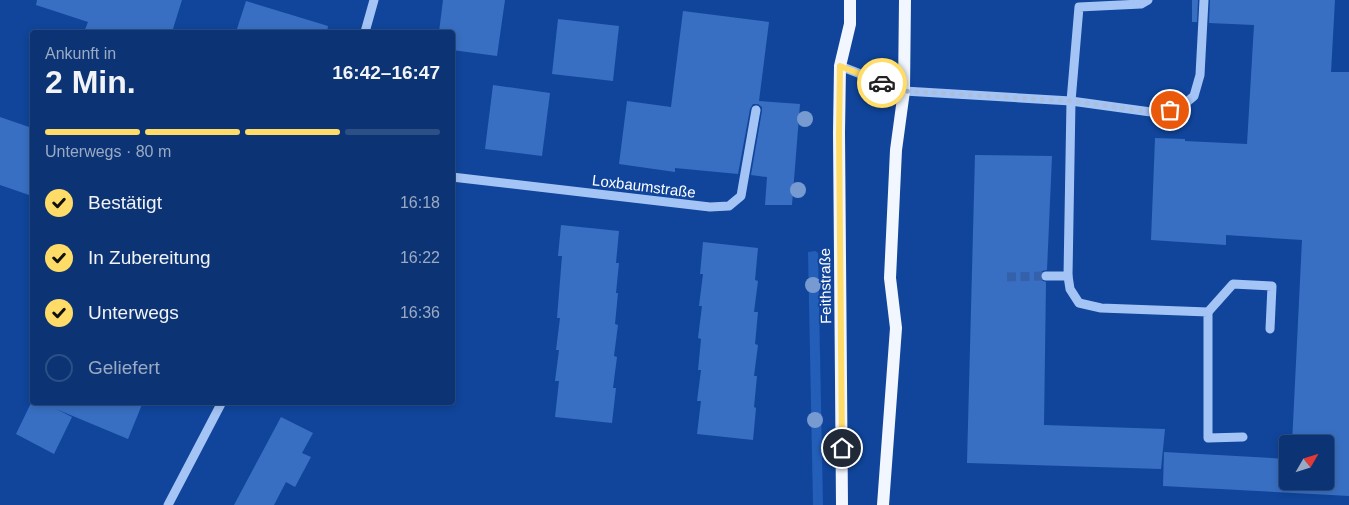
<!DOCTYPE html>
<html lang="de">
<meta charset="utf-8">
<style>
body{margin:0;font-family:Arial,sans-serif;background:#153c79;color:#f1f3f6;height:100vh;display:flex;flex-direction:column;font-size:19px;white-space:nowrap}
*{box-sizing:border-box;margin:0}
p{font-size:16px;color:#9aaac5}
.icon{flex:none;width:28px;height:28px;fill:none;stroke:currentColor;stroke-width:2;stroke-linecap:round;stroke-linejoin:round}
.map{position:relative;flex:1;overflow:hidden}
.panel{position:absolute;left:30px;top:30px;width:425px;height:375px;display:flex;flex-direction:column;background:#0c3474;border-radius:5px;box-shadow:0 2px 8px #0003,0 0 0 1px #2c4f86}
.panel>*{flex:none}
.needle{width:32px;rotate:51deg}
.buttons{position:absolute;left:1279px;top:435px;display:grid;gap:10px}
.buttons a{display:grid;place-items:center;width:55px;height:55px;border-radius:5px;background:#0c3474;box-shadow:0 2px 8px #0003,0 0 0 1px #2c4f86;font-size:25px}
.pin{position:absolute;display:grid;place-items:center;width:42px;height:42px;color:#fff;margin:-21px;border:2px solid #fff;border-radius:50%;box-shadow:0 1px 5px #0007}
.courier{position:absolute;display:grid;place-items:center;width:50px;height:50px;margin:-25px;border:4px solid #ffdc67;border-radius:50%;background:#fff;color:#222;box-shadow:0 1px 6px #0007}
.overview em{font-style:normal;font-weight:700}
.overview div{display:flex;flex-direction:column-reverse}
.overview{display:flex;align-items:center;justify-content:space-between;height:85px;padding:0 15px}
h1{font-size:32px;font-weight:700;line-height:38px}
.bar{display:grid;grid-template-columns:repeat(4,1fr);gap:8px 5px;align-content:center;height:60px;padding:0 15px}
.bar i{height:6px;border-radius:4px;background:#2c4f86}
.bar .current{background:#ffdc67}
.bar p{grid-column:span 4}
ol{padding:0 15px;list-style:none}
li{display:flex;align-items:center;gap:15px;height:55px}
li p{margin-inline-start:auto}
li .icon{padding:5px;border-radius:50%;background:#ffdc67;color:#111;stroke-width:4}
li:last-child{color:#9aaac5}
li i{width:28px;height:28px;border:2px solid #2c4f86;border-radius:50%}
.map>svg:first-child{display:block}
.green{fill:#235eb9}
.building{fill:#396fc2}
.lines{fill:none;stroke-linecap:round;stroke-linejoin:round}
.minor-tunnel{stroke:#3461aa;stroke-width:9;stroke-dasharray:9 4.5;stroke-linecap:butt}
.minor{stroke:#a4c4f5;stroke-width:9}
.major{stroke:#f1f6ff;stroke-width:12}
.tree{fill:#779ad1}
.done{stroke:#abbedc;stroke-width:5;stroke-dasharray:0 9}
.route{stroke:#ffdc67;stroke-width:6}
.labels{text-anchor:middle;dominant-baseline:central;stroke-width:4;stroke-linejoin:round;paint-order:stroke}
.street-label{font-size:15px;fill:#fff;stroke:#10459b}
</style>
<div class="map">
<svg width="1349" height="505" viewBox="0 0 1349 505">
<rect width="100%" height="100%" fill="#10459b"/>
<polygon class="green" points="815,251 818,253 823,505 813,505 808,252"/>
<g class="building">
<polygon points="37,0 182,0 172,32 84,32 88,22 36,5"/>
<polygon points="443,0 505,0 497,56 452,50 452,32 439,32"/>
<polygon points="1192,0 1198,0 1197,22 1192,22"/>
<polygon points="1210,0 1335,0 1331,72 1349,72 1349,496 1163,486 1164,452 1288,459 1288,481 1325,481 1325,444 1292,444 1302,240 1226,235 1226,245 1151,240 1155,138 1185,139 1185,141 1247,144 1254,25 1209,23"/>
<polygon points="246,1 328,26 327,32 236,32"/>
<polygon points="683,11 769,22 759,101 800,104 792,205 765,205 767,177 751,175 762,111 762,107 758,104 753,104 750,109 738,174 675,168 675,172 619,164 627,101 671,107"/>
<polygon points="558,19 619,26 613,81 552,74"/>
<polygon points="493,85 550,93 542,156 485,149"/>
<polygon points="0,117 32,128 32,196 0,185"/>
<polygon points="975,155 1052,156 1047,270 1042,271 1040,276 1041,280 1046,282 1044,425 1165,429 1161,469 967,463"/>
<polygon points="561,225 619,231 616,263 619,263 616,293 618,293 615,324 618,325 614,356 617,357 613,388 616,388 612,423 555,417 559,381 555,381 559,350 556,350 560,318 557,318 562,256 558,256"/>
<polygon points="703,242 758,248 755,280 758,281 754,312 758,312 755,344 758,345 754,376 757,376 754,407 756,408 753,440 697,434 701,401 697,401 701,370 698,370 701,339 698,338 702,306 699,306 703,274 700,274"/>
<polygon points="32,401 32,402 143,402 128,439 56,409 72,417 54,454 16,434"/>
<polygon points="281,417 313,433 302,453 311,457 295,487 286,482 274,505 234,505"/>
</g>
<g class="lines">
<polyline class="minor-tunnel" points="1007,277 1046,276"/>
<g class="minor">
<polyline points="1148,0 1141,4 1079,7 1071,101 1068,276 1070,289 1079,303 1101,308 1208,312 1208,438 1243,437"/>
<polyline points="365,32 374,0"/>
<polyline points="840,66 904,91 1071,101 1158,113 1181,107 1194,96 1200,75 1204,0"/>
<polyline points="452,177 710,207 729,206 741,196 756,110"/>
<polyline points="1046,276 1068,276"/>
<polyline points="1208,312 1233,284 1272,286 1270,329"/>
<polyline points="168,505 222,402"/>
</g>
<g class="major">
<polyline points="842,505 839,133 840,66 850,24 850,0"/>
<polyline points="883,505 896,328 890,278 896,150 904,91 905,0"/>
</g>
</g>
<g class="tree">
<circle cx="805" cy="119" r="8"/>
<circle cx="798" cy="190" r="8"/>
<circle cx="813" cy="285" r="8"/>
<circle cx="815" cy="420" r="8"/>
</g>
<g class="lines">
<polyline class="done" points="882,83 904,91 1072,101 1158,113 1170,110"/>
<polyline class="route" points="842,448 839,133 840,66 882,83"/>
</g>
<g class="labels">
<g class="street-label">
<text transform="translate(644 186) rotate(7)">Loxbaumstraße</text>
<text transform="translate(825 286) rotate(-91)">Feithstraße</text>
</g>
</g>
</svg>
<div class="buttons">
<a><svg class="needle" viewBox="-14 -14 28 28"><path d="M0-13l5 13h-10z" fill="#e53935"/><path d="M0 13l5-13h-10z" fill="#9aaac5"/></svg></a>
</div>
<div class="pin" style="left:1170px;top:110px;background:#ea580c"><svg class="icon" aria-label="bag" viewBox="0 0 24 24"><path d="M5 8h14l-1 12H6zM9 8a3 3 0 0 1 6 0"/></svg></div>
<div class="pin" style="left:842px;top:448px;background:#1f2937"><svg class="icon" aria-label="home" viewBox="0 0 24 24"><path d="M3 11l9-7 9 7M6 9v11h12V9"/></svg></div>
<div class="courier" style="left:882px;top:83px"><svg class="icon" aria-label="car" viewBox="0 0 24 24"><path d="M5 17H2v-5l4-1 3-4h7l3 4 3 1v5h-3M9 17h6M6 11h13"/><circle cx="7" cy="17" r="2"/><circle cx="17" cy="17" r="2"/></svg></div>
<section class="panel">
<div class="overview"><div><h1>2 Min.</h1><p>Ankunft in</p></div><em>16:42–16:47</em></div>
<div class="bar"><i class="current"></i><i class="current"></i><i class="current"></i><i></i><p>Unterwegs · 80 m</p></div>
<ol>
<li><svg class="icon" aria-label="check" viewBox="0 0 24 24"><path d="M5 12l5 5 9-10"/></svg>Bestätigt<p>16:18</p></li>
<li><svg class="icon" aria-label="check" viewBox="0 0 24 24"><path d="M5 12l5 5 9-10"/></svg>In Zubereitung<p>16:22</p></li>
<li><svg class="icon" aria-label="check" viewBox="0 0 24 24"><path d="M5 12l5 5 9-10"/></svg>Unterwegs<p>16:36</p></li>
<li><i></i>Geliefert</li>
</ol>
</section>
</div>
